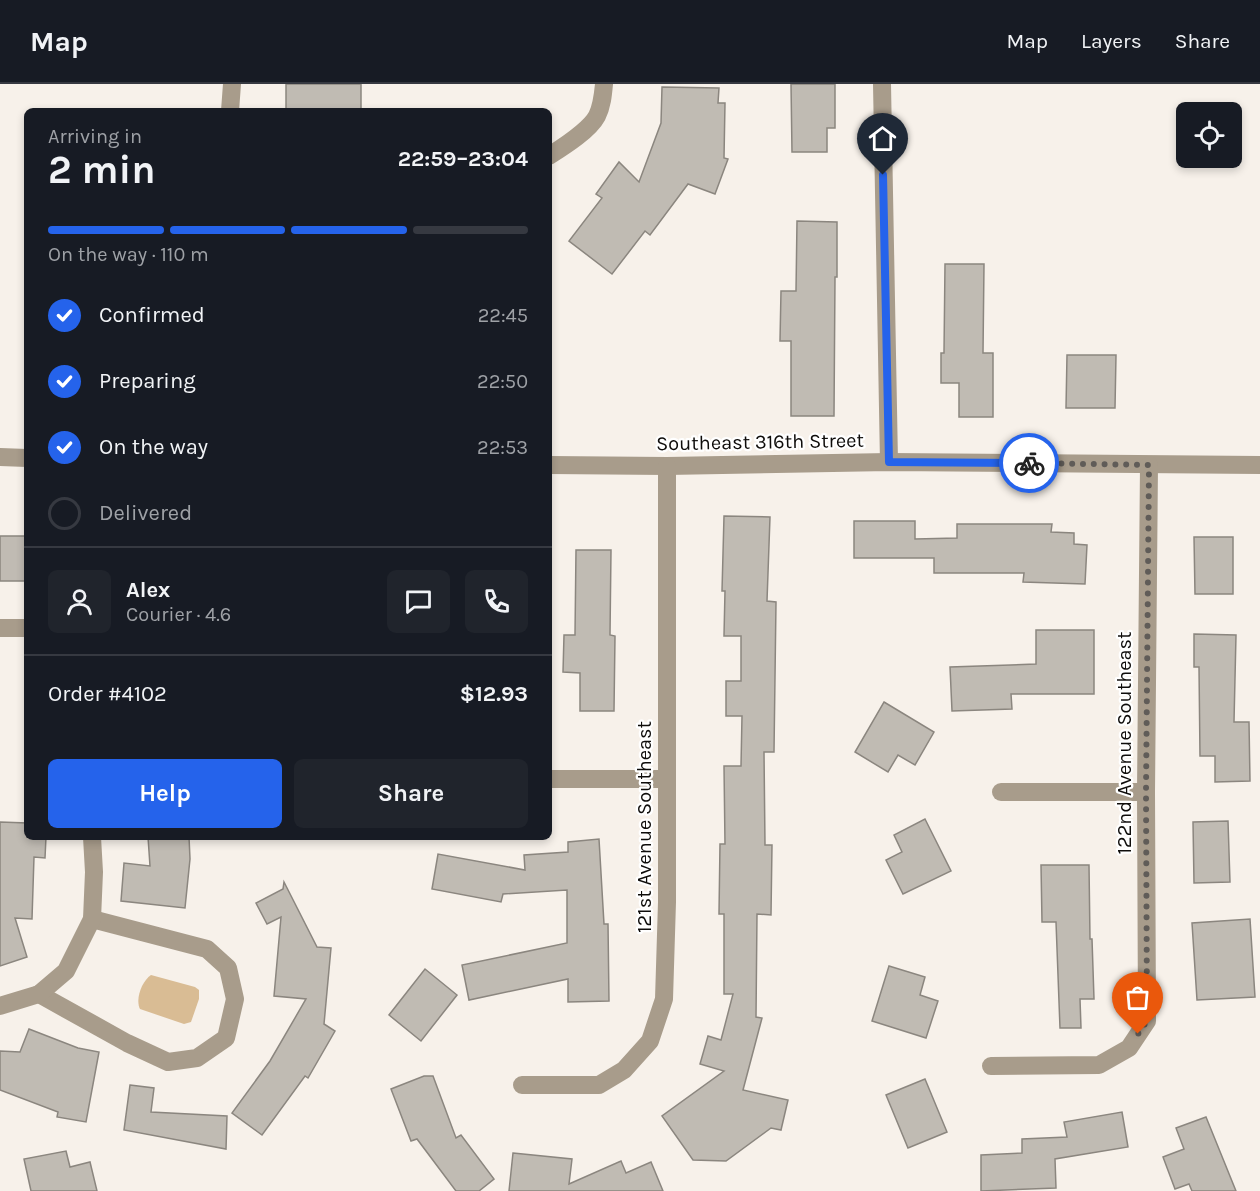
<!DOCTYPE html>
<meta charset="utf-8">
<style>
body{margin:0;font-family:Karla,sans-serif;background:#20242c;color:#f1f3f6;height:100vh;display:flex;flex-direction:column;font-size:22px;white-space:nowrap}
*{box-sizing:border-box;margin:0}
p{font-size:20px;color:#9ea1a6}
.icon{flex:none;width:33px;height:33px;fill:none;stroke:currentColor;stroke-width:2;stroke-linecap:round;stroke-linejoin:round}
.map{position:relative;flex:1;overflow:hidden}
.sheet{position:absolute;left:24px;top:24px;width:528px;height:732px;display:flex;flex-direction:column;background:#171b24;border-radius:9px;box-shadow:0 3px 9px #0003}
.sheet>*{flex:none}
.controls{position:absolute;left:1176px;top:18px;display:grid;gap:12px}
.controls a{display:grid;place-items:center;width:66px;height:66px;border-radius:9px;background:#171b24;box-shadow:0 3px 9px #0003;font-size:30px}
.pin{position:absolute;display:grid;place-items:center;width:51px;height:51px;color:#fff;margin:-62px -26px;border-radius:50% 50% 50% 0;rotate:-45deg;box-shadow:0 0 6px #0007}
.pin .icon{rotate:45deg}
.courier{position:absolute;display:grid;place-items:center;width:60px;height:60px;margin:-30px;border:4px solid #2563eb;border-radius:50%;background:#fff;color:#222;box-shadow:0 2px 8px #0007}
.summary em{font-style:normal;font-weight:700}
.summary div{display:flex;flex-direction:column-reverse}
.summary{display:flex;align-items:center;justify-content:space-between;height:102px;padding:0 24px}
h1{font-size:39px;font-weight:700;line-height:45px}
.bar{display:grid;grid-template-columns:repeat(4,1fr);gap:9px 6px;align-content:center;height:72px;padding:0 24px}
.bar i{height:8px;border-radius:4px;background:#363941}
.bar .active{background:#2563eb}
.bar p{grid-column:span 4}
.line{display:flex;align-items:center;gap:15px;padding:0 24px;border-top:2px solid #363941}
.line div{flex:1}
.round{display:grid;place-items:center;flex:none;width:63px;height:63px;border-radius:9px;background:#20242c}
ol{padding:0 24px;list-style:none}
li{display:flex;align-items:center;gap:18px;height:66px}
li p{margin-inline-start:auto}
li .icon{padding:6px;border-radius:50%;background:#2563eb;color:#fff;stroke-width:4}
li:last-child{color:#9ea1a6}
li i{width:33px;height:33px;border:3px solid #363941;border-radius:50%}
.primary-button{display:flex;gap:12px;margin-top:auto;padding:12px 24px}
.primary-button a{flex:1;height:69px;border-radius:9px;background:#2563eb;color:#fff;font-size:24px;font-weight:700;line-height:69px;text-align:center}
.primary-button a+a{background:#20242c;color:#f1f3f6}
header{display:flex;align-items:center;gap:36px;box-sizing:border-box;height:84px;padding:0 30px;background:#171b24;border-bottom:2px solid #363941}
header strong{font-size:28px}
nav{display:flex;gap:33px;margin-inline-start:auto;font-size:21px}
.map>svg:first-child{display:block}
.green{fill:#d9bc94}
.building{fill:#c0bbb3;stroke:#8b867f;stroke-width:1.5}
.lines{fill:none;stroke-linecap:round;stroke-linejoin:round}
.street{stroke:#a89c8b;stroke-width:18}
.done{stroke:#605c58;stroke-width:6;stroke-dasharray:0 10.8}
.route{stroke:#2563eb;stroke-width:8}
.labels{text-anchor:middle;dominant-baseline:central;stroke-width:4.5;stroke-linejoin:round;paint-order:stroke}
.street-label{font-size:20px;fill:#0e0c0a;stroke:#fff}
</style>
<header>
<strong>Map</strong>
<nav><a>Map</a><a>Layers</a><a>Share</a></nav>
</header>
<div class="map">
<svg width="1260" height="1107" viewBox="0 0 1260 1107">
<rect width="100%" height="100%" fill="#f7f1ea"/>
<path class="green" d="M151 891 195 903 199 906V915L191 938 184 940 140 925C135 915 142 897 151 891Z"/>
<g class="building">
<rect x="286" y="0" width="75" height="27"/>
<polygon points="791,0 835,0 835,44 827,44 827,68 792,68"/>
<polygon points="662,3 719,4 718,19 725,19 724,74 728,75 715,110 688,100 650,151 645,147 612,190 569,157 602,114 596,110 619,78 639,98 661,39"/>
<polygon points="797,137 837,138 837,193 835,193 834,332 791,332 791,257 780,257 781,207 796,207"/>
<polygon points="945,180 984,180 983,269 993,269 993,333 959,333 959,299 941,299 941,269 944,269"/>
<polygon points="1067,271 1116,271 1115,324 1066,324"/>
<polygon points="724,432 770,433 767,517 776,518 774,668 764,668 765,761 772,761 771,831 757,830 756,933 762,934 743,1006 788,1016 781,1046 771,1044 726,1077 693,1076 662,1032 724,987 700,980 708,952 721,956 733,910 724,910 724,830 719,830 720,760 725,760 724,682 741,682 742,632 726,632 726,597 741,597 741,552 724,552 725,507 722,507"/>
<polygon points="854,437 915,437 915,455 957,454 957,440 1052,440 1051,448 1074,449 1074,460 1087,461 1085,500 1023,498 1024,489 934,489 934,474 854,474"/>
<rect x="0" y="452" width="27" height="45"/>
<polygon points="1194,453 1233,453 1233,510 1195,510"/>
<polygon points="576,466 611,466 610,551 615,552 614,627 580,627 580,589 563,588 564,551 575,551"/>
<polygon points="1036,546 1094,546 1094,610 1011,610 1012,625 952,627 950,583 1036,580"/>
<polygon points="1194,550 1236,551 1234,638 1249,638 1250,697 1215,698 1215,672 1200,672 1199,583 1194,583"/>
<polygon points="884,618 934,648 915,681 898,671 888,688 855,668"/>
<polygon points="925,735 951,787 903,810 886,776 902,768 894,751"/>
<polygon points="1228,737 1230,798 1194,799 1193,738"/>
<polygon points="0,738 27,739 27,753 46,753 45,774 34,773 32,835 15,834 27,873 0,882"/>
<polygon points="148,753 189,753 190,775 185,824 121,817 124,779 150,782"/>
<polygon points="599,755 604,840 608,840 609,917 568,918 568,895 469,916 462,881 567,859 567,806 503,810 501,818 432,805 438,770 525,786 524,771 568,768 568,758"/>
<polygon points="1041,781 1089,781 1090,855 1092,855 1094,915 1080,915 1081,944 1060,944 1056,838 1042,838"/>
<polygon points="284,798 317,863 331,864 324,940 335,947 308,994 305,992 262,1051 232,1029 270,977 306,915 274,912 281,833 267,840 256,819 283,805"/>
<polygon points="1250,835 1255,913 1197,916 1192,839"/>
<polygon points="889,882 925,893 920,911 938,917 926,954 872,937"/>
<polygon points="425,885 457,911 421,957 389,931"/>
<polygon points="29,945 78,964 99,968 86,1038 57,1033 58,1028 0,1006 0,967 20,968"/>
<polygon points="424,992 433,992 456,1054 461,1051 494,1095 479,1107 456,1107 417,1055 411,1057 391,1005"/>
<polygon points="925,995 947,1048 908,1064 886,1011"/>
<polygon points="130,1001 154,1004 151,1028 227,1032 226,1065 124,1046"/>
<polygon points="1122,1028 1128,1063 1055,1075 1056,1104 981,1107 981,1071 1022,1069 1022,1055 1067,1053 1064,1038"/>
<polygon points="1206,1033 1236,1107 1192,1107 1189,1100 1175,1105 1163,1073 1184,1065 1176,1044"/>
<polygon points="66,1067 70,1083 90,1078 97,1107 31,1107 24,1075"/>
<polygon points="513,1069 572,1075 569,1100 621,1077 626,1089 651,1078 663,1107 509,1107"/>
</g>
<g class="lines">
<g class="street">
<polyline points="882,0 889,378"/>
<polyline points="230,27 232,0"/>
<path d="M549 72C563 63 589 47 597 32 602 22 603 11 604 0"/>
<polyline points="0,373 27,374"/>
<polyline points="549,381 667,382 889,378 1260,381"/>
<polyline points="0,544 27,544"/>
<polyline points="549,695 667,695"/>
<polyline points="1001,708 1146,708"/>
<polyline points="39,910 127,959 168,978 197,974 226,954 235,915 228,884 207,865 92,835"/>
<polyline points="0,922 39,910 66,887 92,835 94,788 92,753"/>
<polyline points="991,982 1099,981 1129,964 1147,937 1146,708 1149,381"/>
<polyline points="522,1001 599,1001 624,986 650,957 664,915 667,818 667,382"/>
</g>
</g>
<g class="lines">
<polyline class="done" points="1029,379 1149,381 1146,708 1147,937 1138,950"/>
<polyline class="route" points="883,91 889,378 1029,379"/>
</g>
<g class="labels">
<g class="street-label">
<text transform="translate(760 358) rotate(-1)">Southeast 316th Street</text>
<text transform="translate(1124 659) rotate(-90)">122nd Avenue Southeast</text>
<text transform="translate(644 743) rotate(-90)">121st Avenue Southeast</text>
</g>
</g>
</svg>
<div class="controls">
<a><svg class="icon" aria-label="locate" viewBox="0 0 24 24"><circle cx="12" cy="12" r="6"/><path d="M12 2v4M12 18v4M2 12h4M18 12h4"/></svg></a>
</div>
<div class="pin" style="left:1138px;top:950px;background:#ea580c"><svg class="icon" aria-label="bag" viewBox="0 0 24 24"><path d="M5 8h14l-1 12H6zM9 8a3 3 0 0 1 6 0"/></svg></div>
<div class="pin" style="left:883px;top:91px;background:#1f2937"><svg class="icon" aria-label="home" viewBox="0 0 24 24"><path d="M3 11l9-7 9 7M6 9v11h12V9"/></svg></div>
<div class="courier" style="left:1029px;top:379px"><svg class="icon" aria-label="bike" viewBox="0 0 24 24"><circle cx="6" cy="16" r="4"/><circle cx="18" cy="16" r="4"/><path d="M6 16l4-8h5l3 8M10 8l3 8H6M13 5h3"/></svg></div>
<section class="sheet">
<div class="summary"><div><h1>2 min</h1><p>Arriving in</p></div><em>22:59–23:04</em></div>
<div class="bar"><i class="active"></i><i class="active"></i><i class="active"></i><i></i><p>On the way · 110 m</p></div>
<ol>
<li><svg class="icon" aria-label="check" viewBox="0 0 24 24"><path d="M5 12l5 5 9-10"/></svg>Confirmed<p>22:45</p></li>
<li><svg class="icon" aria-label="check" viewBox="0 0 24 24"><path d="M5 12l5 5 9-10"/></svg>Preparing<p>22:50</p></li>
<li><svg class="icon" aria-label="check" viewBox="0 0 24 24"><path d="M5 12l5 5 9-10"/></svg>On the way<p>22:53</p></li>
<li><i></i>Delivered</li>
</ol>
<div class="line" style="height:108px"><a class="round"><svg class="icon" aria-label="person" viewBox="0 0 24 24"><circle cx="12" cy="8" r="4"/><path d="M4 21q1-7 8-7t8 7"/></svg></a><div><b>Alex</b><p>Courier · 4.6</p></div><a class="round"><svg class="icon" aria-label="chat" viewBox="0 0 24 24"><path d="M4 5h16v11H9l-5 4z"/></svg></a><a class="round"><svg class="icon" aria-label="phone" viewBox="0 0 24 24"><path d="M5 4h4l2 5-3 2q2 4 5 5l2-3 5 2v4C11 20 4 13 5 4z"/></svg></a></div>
<div class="line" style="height:78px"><div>Order #4102</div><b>$12.93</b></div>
<div class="primary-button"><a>Help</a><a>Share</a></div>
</section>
</div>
